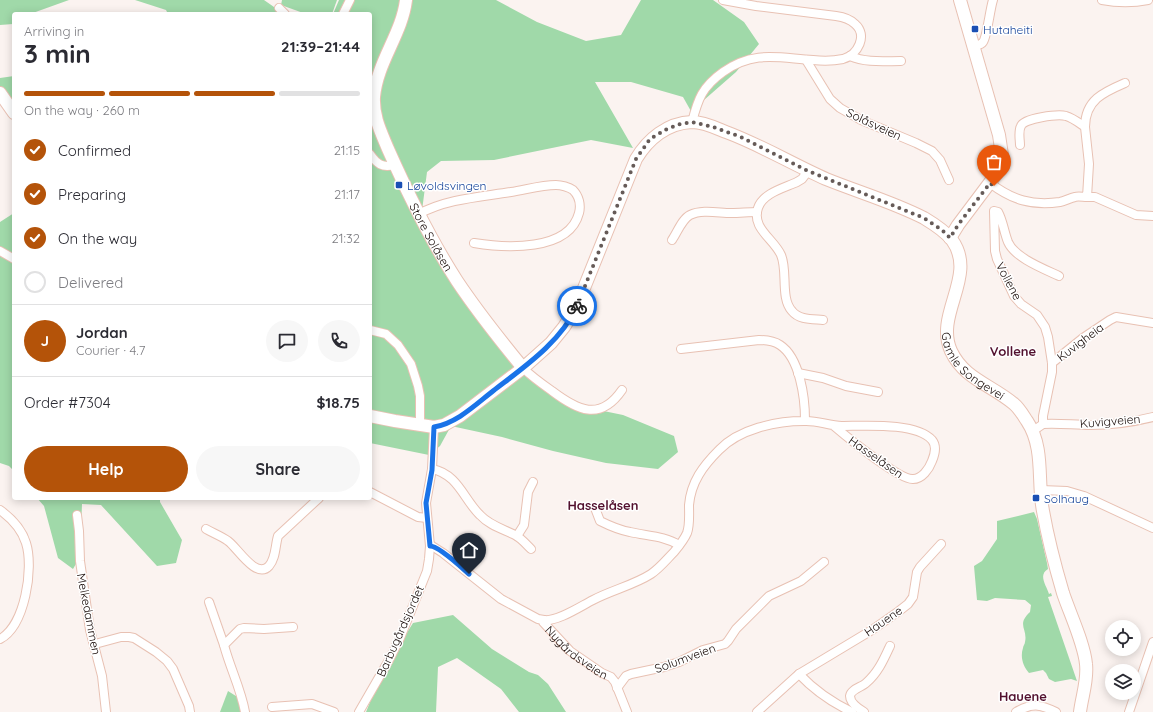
<!DOCTYPE html>
<meta charset="utf-8">
<style>
body{margin:0;font-family:Quicksand,sans-serif;background:#f7f7f7;color:#2b2b33;height:100vh;display:flex;flex-direction:column;font-size:15px;white-space:nowrap}
*{box-sizing:border-box;margin:0}
p{font-size:13px;color:#7c7c81}
.icon{flex:none;width:22px;height:22px;fill:none;stroke:currentColor;stroke-width:2;stroke-linecap:round;stroke-linejoin:round}
.map{position:relative;flex:1;overflow:hidden}
.drawer{position:absolute;left:12px;top:12px;width:360px;height:488px;display:flex;flex-direction:column;background:#fff;border-radius:4px;box-shadow:0 2px 10px #0003}
.drawer>*{flex:none}
.controls{position:absolute;left:1105px;top:620px;display:grid;gap:8px}
.controls a{display:grid;place-items:center;width:36px;height:36px;border-radius:50%;background:#fff;box-shadow:0 2px 10px #0003;font-size:20px}
.pin{position:absolute;display:grid;place-items:center;width:34px;height:34px;color:#fff;margin:-41px -17px;border-radius:50% 50% 50% 0;rotate:-45deg;box-shadow:0 0 4px #0007}
.pin .icon{rotate:45deg}
.courier{position:absolute;display:grid;place-items:center;width:40px;height:40px;margin:-20px;border:3px solid #1a73e8;border-radius:50%;background:#fff;color:#222;box-shadow:0 1px 5px #0007}
.overview em{font-style:normal;font-weight:700}
.overview div{display:flex;flex-direction:column-reverse}
.overview{display:flex;align-items:center;justify-content:space-between;height:68px;padding:0 12px}
h1{font-size:26px;font-weight:700;line-height:30px}
.bar{display:grid;grid-template-columns:repeat(4,1fr);gap:6px 4px;align-content:center;height:48px;padding:0 12px}
.bar i{height:5px;border-radius:3px;background:#e1e1e2}
.bar .selected{background:#b45309}
.bar p{grid-column:span 4}
.line{display:flex;align-items:center;gap:10px;padding:0 12px;border-top:1px solid #e1e1e2}
.line div{flex:1}
.round{display:grid;place-items:center;flex:none;width:42px;height:42px;border-radius:21px;background:#f7f7f7}
ol{padding:0 12px;list-style:none}
li{display:flex;align-items:center;gap:12px;height:44px}
li p{margin-inline-start:auto}
li .icon{padding:4px;border-radius:50%;background:#b45309;color:#fff;stroke-width:4}
li:last-child{color:#7c7c81}
li i{width:22px;height:22px;border:2px solid #e1e1e2;border-radius:50%}
.button{display:flex;gap:8px;margin-top:auto;padding:8px 12px}
.button a{flex:1;height:46px;border-radius:24px;background:#b45309;color:#fff;font-size:16px;font-weight:700;line-height:46px;text-align:center}
.button a+a{background:#f7f7f7;color:#2b2b33}
.map>svg:first-child{display:block}
.green{fill:#a0d9a9}
.lines{fill:none;stroke-linecap:round;stroke-linejoin:round}
.street-casing{stroke:#e8c1b3;stroke-width:10}
.secondary-casing{stroke:#e8c1b3;stroke-width:14}
.street{stroke:#fff;stroke-width:8}
.secondary{stroke:#fff;stroke-width:12}
.done{stroke:#665b58;stroke-width:4;stroke-dasharray:0 7.2}
.route{stroke:#1a73e8;stroke-width:5}
.transit-dot{fill:#1a4fb4;stroke:#fff;stroke-width:1.5}
.labels{text-anchor:middle;dominant-baseline:central;stroke-width:3;stroke-linejoin:round;paint-order:stroke}
.transit-label{font-size:12px;fill:#164399;stroke:#fff;text-anchor:start}
.street-label{font-size:12px;fill:#160906;stroke:#fff}
.neighbourhood-label{font-size:13px;font-weight:bold;fill:#52102e;stroke:#fff}
</style>
<div class="map">
<svg width="1153" height="712" viewBox="0 0 1153 712">
<rect width="100%" height="100%" fill="#fbf3f0"/>
<g class="green">
<polygon points="0,0 73,0 69,0 30,14 14,14 13,24 0,25"/>
<polygon points="135,0 264,0 284,14 168,14 166,10"/>
<polygon points="282,0 337,0 332,14 306,14 281,5"/>
<polygon points="339,0 496,0 537,22 586,41 621,35 641,0 713,0 744,22 759,44 736,72 696,107 692,113 683,97 631,82 595,82 633,148 591,140 494,160 441,161 427,172 420,226 513,358 554,391 589,408 623,415 674,436 678,452 658,469 606,463 553,451 502,437 451,426 440,446 429,455 370,443 370,14 333,14"/>
<polygon points="14,76 14,108 0,93 0,78"/>
<polygon points="14,213 14,471 9,466 0,463 0,222"/>
<polygon points="37,498 160,498 160,502 182,540 176,563 157,566 101,505 82,504 80,557 73,569 58,558 44,506"/>
<path d="M1034 512 1037 519 1047 563 1048 569C1038 575 1046 585 1049 594L1051 593 1052 596 1048 597 1077 681 1071 679 1055 682 1049 679 1046 673 1043 670 1029 673C1023 666 1020 657 1023 648 1023 646 1025 644 1025 642 1028 629 1016 625 1030 612L1031 605 1025 600 995 598 987 601 977 600 974 566 982 561 997 539V521Z"/>
<polygon points="453,615 492,649 529,672 538,675 548,684 566,712 519,712 501,689 457,658 438,667 436,712 366,712 382,673 413,623"/>
<polygon points="228,691 239,698 250,712 220,712"/>
</g>
<g class="lines">
<g class="street-casing">
<g id="street">
<path d="M1102 0C1118 3 1133 3 1148 0"/>
<polyline points="279,8 285,14"/>
<polyline points="343,14 350,0"/>
<path d="M974 46C978 45 981 45 983 42 987 37 990 9 993 0"/>
<path d="M850 56C866 63 884 61 901 61"/>
<polyline points="806,60 830,99 840,108 861,120 916,143 932,151 940,160 949,180"/>
<path d="M692 122C698 99 702 87 723 72 754 50 778 58 813 60 823 61 833 61 843 59 858 55 868 35 855 24 850 19 843 17 836 16L756 6 723 0"/>
<path d="M1085 127C1085 100 1104 92 1125 83"/>
<path d="M370 154C377 164 382 168 394 165"/>
<path d="M808 171 802 179 797 182C784 188 763 193 758 208 751 228 774 239 781 255 788 271 780 298 792 311 799 320 812 319 823 320"/>
<path d="M990 183C1012 200 1032 206 1060 202 1065 201 1070 198 1075 197 1078 196 1083 197 1087 197L1089 164 1085 127C1079 123 1073 118 1066 116 1058 114 1024 118 1021 126 1018 131 1020 140 1020 145"/>
<polyline points="1087,197 1095,197 1136,215 1153,216"/>
<path d="M419 214C446 199 480 197 511 192 525 190 541 185 556 185 561 185 569 187 573 190 579 196 581 205 579 213 569 252 505 248 474 243"/>
<path d="M672 240C677 233 682 219 690 215 702 209 719 213 731 213 740 213 748 212 757 212"/>
<polyline points="0,251 14,259"/>
<polyline points="370,330 386,334 398,345 411,364 418,386 420,396 420,421 417,425"/>
<path d="M681 349 759 340C766 340 774 341 780 345 800 358 805 398 805 420"/>
<polyline points="1052,363 1083,338 1110,320 1116,317 1153,323"/>
<path d="M523 368C532 377 542 384 552 391 577 410 600 422 622 390"/>
<polyline points="798,373 823,378 846,386 878,392"/>
<path d="M1043 424C1059 423 1074 425 1091 425 1111 425 1133 422 1153 417"/>
<path d="M1033 431 1043 424V416L1052 372V363L1048 337 1045 327 1037 315 1021 304 1014 296 997 259 995 251 994 211 998 212C1003 221 1004 232 1008 242 1015 258 1044 269 1059 276"/>
<path d="M432 469C458 474 464 500 480 515 489 525 503 529 515 535 521 538 526 544 531 549"/>
<polyline points="1041,490 1067,491 1084,496 1153,528"/>
<polyline points="370,492 418,517 427,518"/>
<path d="M595 508 600 521C610 526 619 530 630 532 647 536 665 536 679 545"/>
<path d="M0 510C11 518 22 530 26 543 34 568 25 626 0 639"/>
<polyline points="77,515 79,531 80,561 90,630 102,676 106,712"/>
<path d="M206 529C213 533 221 536 228 541 237 547 256 580 269 566 276 558 275 546 278 536L319 498"/>
<polyline points="517,536 524,525 528,492 533,482"/>
<path id="s1" d="M430 546H432L443 553 501 599 538 619 544 620 543 622 570 651 602 673 611 677 615 682 627 712"/>
<polyline points="209,602 224,645"/>
<path d="M544 620C557 622 581 606 593 600 612 590 634 585 651 574 660 568 667 559 674 552 679 546 684 540 687 533 690 525 689 514 689 505 691 482 703 466 719 450 739 429 776 421 804 421 817 420 829 426 842 426 864 426 916 422 932 440 937 446 935 454 932 461 929 469 922 479 913 479 899 480 847 437 834 426"/>
<polyline points="95,644 121,637 129,637 134,638 156,652 167,661 173,669 189,706 190,712"/>
<path d="M799 674C815 691 831 702 852 712"/>
<polyline points="617,688 626,676 631,674 664,667 679,662 703,650 725,644 728,641 736,629 769,596 801,581 824,562"/>
<polyline points="272,707 312,704 334,712"/>
<path d="M245 712C241 689 230 668 224 645L240 629 244 628 264 629 293 627"/>
<polyline points="359,712 389,660 400,638 427,571 429,559 430,546 426,503 432,469 434,427"/>
<polyline points="757,712 799,674 872,630 899,611 908,604 913,597 917,572 920,567 941,544"/>
<path d="M864 712C859 709 850 703 850 696 851 689 862 687 866 683 878 673 884 659 890 646"/>
<path d="M1016 712C1032 703 1040 704 1056 712"/>
<polyline points="1129,712 1153,642"/>
</g>
</g>
<g class="secondary-casing">
<g id="secondary">
<path id="s2" d="M406 0C402 34 377 62 374 97 373 117 381 132 388 149 408 194 430 239 457 281 477 311 500 340 523 368"/>
<polyline points="0,93 14,113"/>
<polyline points="950,238 958,225 997,173 1002,155 999,135 960,0"/>
<path id="s3" d="M370 416 395 421 434 427 444 425 460 416 523 368 551 343 564 327 576 308 636 159C648 139 667 123 692 122 704 122 716 128 726 132 761 145 792 164 826 179 858 192 893 202 924 218 934 224 945 231 952 240 978 276 934 314 951 351 964 379 992 385 1014 404 1019 408 1023 415 1027 421 1045 448 1037 482 1043 511 1048 539 1055 566 1063 593 1070 614 1084 643 1086 664 1088 680 1082 696 1080 712"/>
</g>
</g>
<use href="#street" class="street"/>
<use href="#secondary" class="secondary"/>
</g>
<g class="lines">
<polyline class="done" points="577,306 636,159 650,139 667,129 680,124 692,122 713,127 741,137 808,171 924,218 942,230 950,238 958,225 990,183 994,186"/>
<path class="route" d="M469 574C461 567 439 546 430 546L426 503 432 470 434 427C457 423 475 405 493 391 524 367 561 342 577 306"/>
</g>
<g class="transit-dot">
<rect x="971" y="25" width="8" height="8" rx="2"/>
<rect x="395" y="181" width="8" height="8" rx="2"/>
<rect x="1032" y="494" width="8" height="8" rx="2"/>
</g>
<g class="labels">
<g class="transit-label">
<text x="983" y="29">Hutaheiti</text>
<text x="407" y="185">Løvoldsvingen</text>
<text x="1044" y="498">Solhaug</text>
</g>
<g class="street-label">
<text transform="translate(874 124) rotate(25)">Solåsveien</text>
<text stroke="none"><textPath href="#s2" startOffset="255">Store Solåsen</textPath></text>
<text transform="translate(1009 281) rotate(62)">Vollene</text>
<text transform="translate(1080 342) rotate(-37)">Kuvigheia</text>
<text stroke="none"><textPath href="#s3" startOffset="912">Gamle Songevei</textPath></text>
<text transform="translate(1110 421) rotate(-5)">Kuvigveien</text>
<text transform="translate(876 457) rotate(35)">Hasselåsen</text>
<text transform="translate(89 614) rotate(79)">Melkedammen</text>
<text transform="translate(883 621) rotate(-35)">Hauene</text>
<text transform="translate(400 631) rotate(-66)">Barbugårdsjordet</text>
<text stroke="none"><textPath href="#s1" startOffset="185">Nygårdsveien</textPath></text>
<text transform="translate(685 658) rotate(-20)">Solumveien</text>
</g>
<g class="neighbourhood-label">
<text x="1013" y="351">Vollene</text>
<text x="603" y="505">Hasselåsen</text>
<text x="1023" y="696">Hauene</text>
</g>
</g>
</svg>
<div class="controls">
<a><svg class="icon" aria-label="locate" viewBox="0 0 24 24"><circle cx="12" cy="12" r="6"/><path d="M12 2v4M12 18v4M2 12h4M18 12h4"/></svg></a>
<a><svg class="icon" aria-label="layers" viewBox="0 0 24 24"><path d="M12 4l9 5-9 5-9-5zM3 14l9 5 9-5"/></svg></a>
</div>
<div class="pin" style="left:994px;top:186px;background:#ea580c"><svg class="icon" aria-label="bag" viewBox="0 0 24 24"><path d="M5 8h14l-1 12H6zM9 8a3 3 0 0 1 6 0"/></svg></div>
<div class="pin" style="left:469px;top:574px;background:#1f2937"><svg class="icon" aria-label="home" viewBox="0 0 24 24"><path d="M3 11l9-7 9 7M6 9v11h12V9"/></svg></div>
<div class="courier" style="left:577px;top:306px"><svg class="icon" aria-label="bike" viewBox="0 0 24 24"><circle cx="6" cy="16" r="4"/><circle cx="18" cy="16" r="4"/><path d="M6 16l4-8h5l3 8M10 8l3 8H6M13 5h3"/></svg></div>
<section class="drawer">
<div class="overview"><div><h1>3 min</h1><p>Arriving in</p></div><em>21:39–21:44</em></div>
<div class="bar"><i class="selected"></i><i class="selected"></i><i class="selected"></i><i></i><p>On the way · 260 m</p></div>
<ol>
<li><svg class="icon" aria-label="check" viewBox="0 0 24 24"><path d="M5 12l5 5 9-10"/></svg>Confirmed<p>21:15</p></li>
<li><svg class="icon" aria-label="check" viewBox="0 0 24 24"><path d="M5 12l5 5 9-10"/></svg>Preparing<p>21:17</p></li>
<li><svg class="icon" aria-label="check" viewBox="0 0 24 24"><path d="M5 12l5 5 9-10"/></svg>On the way<p>21:32</p></li>
<li><i></i>Delivered</li>
</ol>
<div class="line" style="height:72px"><b class="round" style="background:#b45309;color:#fff">J</b><div><b>Jordan</b><p>Courier · 4.7</p></div><a class="round"><svg class="icon" aria-label="chat" viewBox="0 0 24 24"><path d="M4 5h16v11H9l-5 4z"/></svg></a><a class="round"><svg class="icon" aria-label="phone" viewBox="0 0 24 24"><path d="M5 4h4l2 5-3 2q2 4 5 5l2-3 5 2v4C11 20 4 13 5 4z"/></svg></a></div>
<div class="line" style="height:52px"><div>Order #7304</div><b>$18.75</b></div>
<div class="button"><a>Help</a><a>Share</a></div>
</section>
</div>
